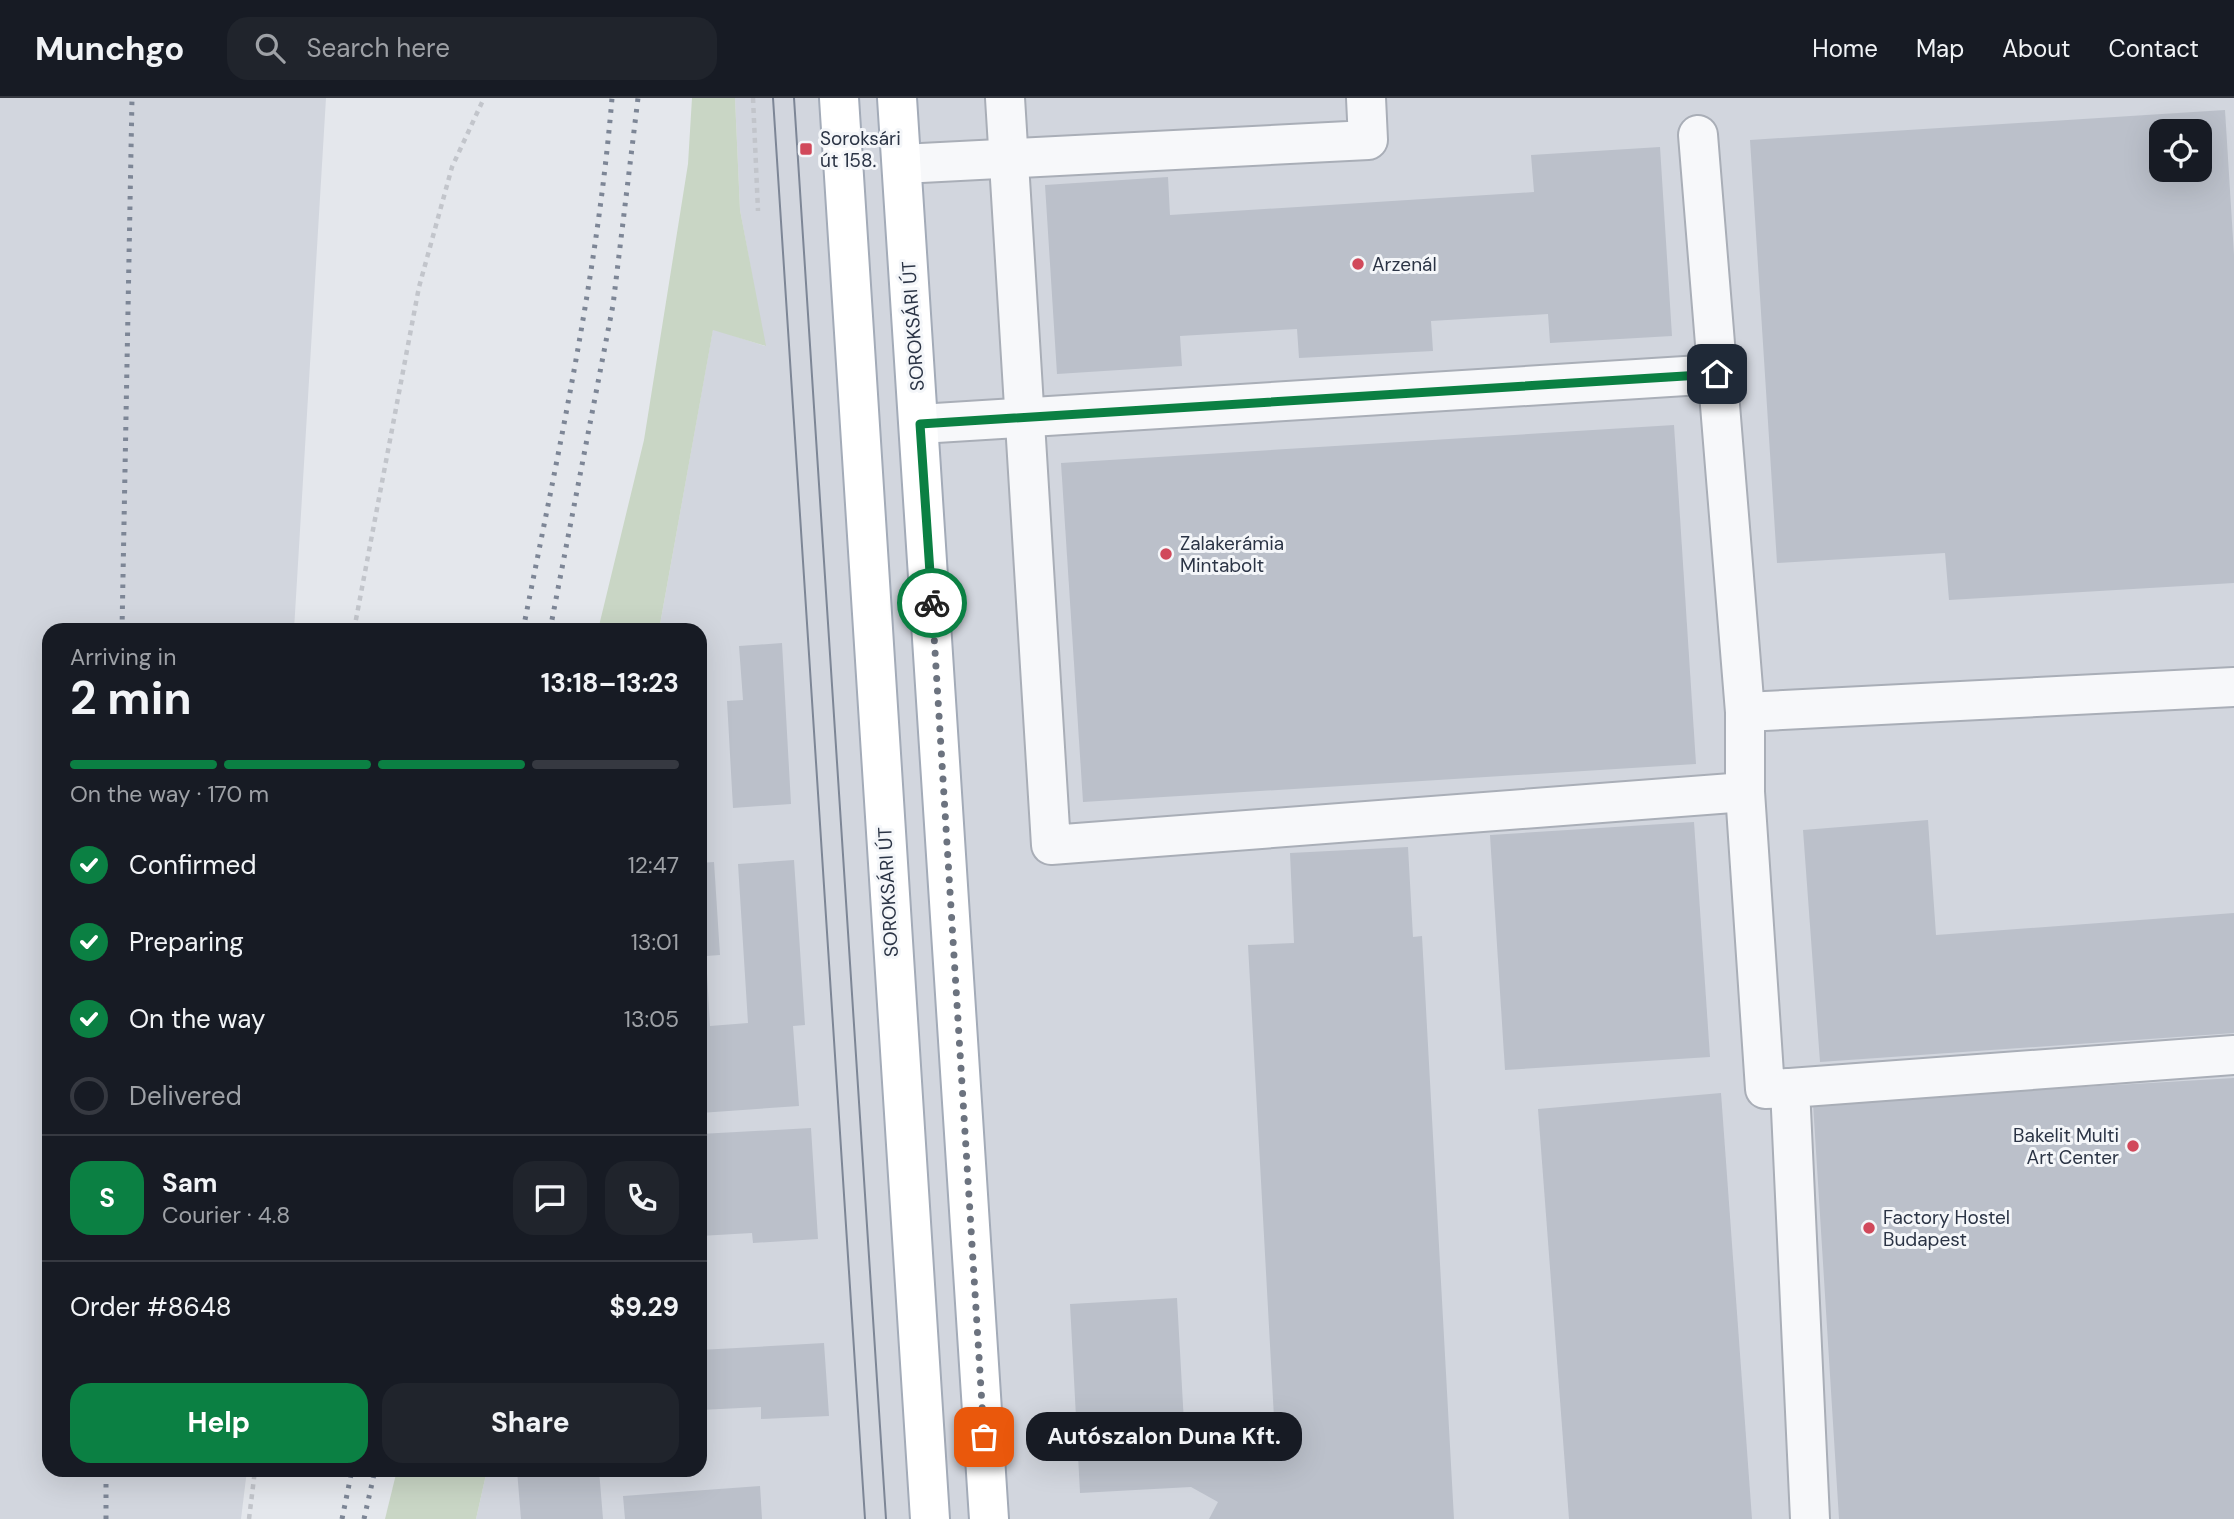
<!DOCTYPE html>
<meta charset="utf-8">
<style>
body{margin:0;font-family:"DM Sans",sans-serif;background:#20242c;color:#f1f3f6;height:100vh;display:flex;flex-direction:column;font-size:26px;white-space:nowrap}
*{box-sizing:border-box;margin:0}
p{font-size:23px;color:#9ea1a6}
.icon{flex:none;width:38px;height:38px;fill:none;stroke:currentColor;stroke-width:2;stroke-linecap:round;stroke-linejoin:round}
.map{position:relative;flex:1;overflow:hidden}
.drawer{position:absolute;left:42px;top:525px;width:665px;height:854px;display:flex;flex-direction:column;background:#171b24;border-radius:21px;box-shadow:0 7px 28px #0002}
.drawer>*{flex:none}
.buttons{position:absolute;left:2149px;top:21px;display:grid;gap:14px}
.buttons a{display:grid;place-items:center;width:63px;height:63px;border-radius:14px;background:#171b24;box-shadow:0 7px 28px #0002;font-size:35px}
.pin{position:absolute;display:grid;place-items:center;width:60px;height:60px;color:#fff;margin:-30px;border-radius:14px;box-shadow:0 4px 10px #0006}
.courier{position:absolute;display:grid;place-items:center;width:70px;height:70px;margin:-35px;border:5px solid #0b8043;border-radius:50%;background:#fff;color:#222;box-shadow:0 2px 9px #0007}
.bubble{position:absolute;height:49px;border-radius:21px;background:#171b24;box-shadow:0 7px 28px #0002;font-size:23px;font-weight:700;line-height:49px;text-align:center}
.overview em{font-style:normal;font-weight:700}
.overview div{display:flex;flex-direction:column-reverse}
.overview{display:flex;align-items:center;justify-content:space-between;height:119px;padding:0 28px}
h1{font-size:46px;font-weight:700;line-height:52px}
.bar{display:grid;grid-template-columns:repeat(4,1fr);gap:10px 7px;align-content:center;height:84px;padding:0 28px}
.bar i{height:9px;border-radius:5px;background:#363941}
.bar .on{background:#0b8043}
.bar p{grid-column:span 4}
.line{display:flex;align-items:center;gap:18px;padding:0 28px;border-top:2px solid #363941}
.line div{flex:1}
.round{display:grid;place-items:center;flex:none;width:74px;height:74px;border-radius:21px;background:#20242c}
ol{padding:0 28px;list-style:none}
li{display:flex;align-items:center;gap:21px;height:77px}
li p{margin-inline-start:auto}
li .icon{padding:7px;border-radius:50%;background:#0b8043;color:#fff;stroke-width:4}
li:last-child{color:#9ea1a6}
li i{width:38px;height:38px;border:4px solid #363941;border-radius:50%}
.cta{display:flex;gap:14px;margin-top:auto;padding:14px 28px}
.cta a{flex:1;height:80px;border-radius:21px;background:#0b8043;color:#fff;font-size:28px;font-weight:700;line-height:80px;text-align:center}
.cta a+a{background:#20242c;color:#f1f3f6}
header{display:flex;align-items:center;gap:42px;box-sizing:border-box;height:98px;padding:0 35px;background:#171b24;border-bottom:2px solid #363941}
header strong{font-size:33px}
nav{display:flex;gap:38px;margin-inline-start:auto;font-size:24px}
.search{width:490px;height:63px;background:#20242c;display:flex;align-items:center;gap:18px;box-sizing:border-box;padding:0 24px;border-radius:21px;color:#9ea1a6;font-size:26px}
.map>svg:first-child{display:block}
.built{fill:#d2d6de;fill-rule:evenodd}
.green{fill:#c9d6c5}
.building{fill:#bbc0ca;fill-rule:evenodd}
.lines{fill:none;stroke-linecap:round;stroke-linejoin:round}
.minor-casing{stroke:#a9aeb7;stroke-width:42}
.major-casing{stroke:#a3abb8;stroke-width:42}
.path{stroke:#c2c5cb;stroke-width:4.5;stroke-dasharray:5 5;stroke-linecap:butt}
.minor{stroke:#f7f8fa;stroke-width:38}
.major{stroke:#fff;stroke-width:38}
.tram{stroke:#7d8696;stroke-width:2}
.rail{stroke:#7d8696;stroke-width:5;stroke-dasharray:3.5 7;stroke-linecap:butt}
.done{stroke:#6c737f;stroke-width:7;stroke-dasharray:0 12.6}
.route{stroke:#0b8043;stroke-width:9}
.poi-dot{fill:#d1495b;stroke:#f4f6f9;stroke-width:2.5}
.labels{text-anchor:middle;dominant-baseline:central;stroke-width:6;stroke-linejoin:round;paint-order:stroke}
.poi-label{font-size:19px;fill:#2b3445;stroke:#f4f6f9;text-anchor:start}
.street-label{font-size:19px;fill:#2b3445;stroke:#f4f6f9}
</style>
<header>
<strong>Munchgo</strong>
<div class="search"><svg class="icon" aria-label="search" viewBox="0 0 24 24"><circle cx="10" cy="10" r="6"/><path d="M15 15l6 6"/></svg>Search here</div>
<nav><a>Home</a><a>Map</a><a>About</a><a>Contact</a></nav>
</header>
<div class="map">
<svg width="2234" height="1421" viewBox="0 0 2234 1421">
<rect width="100%" height="100%" fill="#e4e7ec"/>
<g class="built">
<polygon points="0,0 326,0 294,532 49,532 49,1372 247,1372 241,1421 0,1421"/>
<path d="M735 0H2234V1421H476L487 1372H700V532H659L713 231 765 248 740 112ZM2161 33H2200V72H2161Z"/>
</g>
<g class="green">
<polygon points="692,0 735,0 740,112 766,248 713,232 659,532 598,532 644,342 688,66"/>
<polygon points="397,1372 487,1372 476,1421 385,1421"/>
</g>
<g class="building">
<path d="M2225 12 2234 157V485L1949 502 1945 455 1777 465 1750 42ZM2161 33H2200V72H2161Z"/>
<polygon points="1660,49 1672,238 1550,245 1548,216 1431,223 1433,253 1299,260 1297,231 1180,238 1182,268 1057,276 1045,87 1168,79 1170,117 1534,94 1531,57"/>
<polygon points="1674,327 1696,666 1083,704 1061,365"/>
<polygon points="782,545 791,706 733,710 727,603 743,602 739,548"/>
<polygon points="1928,722 1936,837 2234,815 2234,935 1820,964 1803,732"/>
<polygon points="1694,724 1710,959 1505,972 1490,737"/>
<polygon points="1408,749 1413,839 1422,838 1454,1421 1209,1421 1218,1404 1191,1389 1080,1395 1070,1206 1177,1200 1185,1343 1275,1338 1248,847 1294,845 1290,755"/>
<polygon points="794,762 805,927 793,928 799,1008 700,1015 700,765 714,764 720,857 706,858 710,928 748,925 738,766"/>
<polygon points="2234,980 2234,1421 1839,1421 1813,1005"/>
<polygon points="1721,995 1752,1421 1569,1421 1538,1011"/>
<polygon points="811,1030 818,1141 753,1145 752,1135 700,1138 700,1036"/>
<polygon points="824,1245 829,1318 761,1321 761,1309 700,1312 700,1252"/>
<polygon points="517,1372 599,1372 603,1421 521,1421"/>
<polygon points="760,1388 762,1421 625,1421 623,1398"/>
</g>
<g class="lines">
<g class="minor-casing">
<g id="minor">
<polyline points="1005,0 1051,747 1745,694"/>
<polyline points="1698,37 1745,614 1745,694 1765,991 1790,990"/>
<polyline points="902,66 1368,42 1366,0"/>
<polyline points="920,326 1717,276"/>
<polyline points="1745,614 2234,589"/>
<polyline points="1810,1421 1790,990 2234,957"/>
</g>
</g>
<g class="major-casing">
<g id="major">
<polyline points="839,0 930,1421"/>
<polyline points="897,0 989,1421"/>
</g>
</g>
<g class="path">
<polyline points="753,0 758,113"/>
<polyline points="354,532 419,189 452,69 484,0"/>
<polyline points="249,1421 255,1372"/>
</g>
<use href="#minor" class="minor"/>
<use href="#major" class="major"/>
<g class="tram">
<polyline points="773,0 865,1421"/>
<polyline points="794,0 886,1421"/>
</g>
<g class="rail">
<polyline points="122,532 132,0"/>
<path d="M523 532C558 355 597 180 612 0"/>
<polyline points="550,532 613,207 638,0"/>
<polyline points="106,1421 106,1372"/>
<polyline points="342,1421 352,1372"/>
<polyline points="364,1421 375,1372"/>
</g>
</g>
<g class="lines">
<polyline class="done" points="932,505 984,1339"/>
<polyline class="route" points="932,505 920,326 1717,276"/>
</g>
<g class="poi-dot">
<rect x="799" y="44" width="14" height="14" rx="3.5"/>
<circle cx="1358" cy="166" r="7"/>
<circle cx="1166" cy="456" r="7"/>
<circle cx="2133" cy="1048" r="7"/>
<circle cx="1869" cy="1130" r="7"/>
</g>
<g class="labels">
<g class="poi-label">
<text x="820" y="40">Soroksári<tspan x="820" dy="22">út 158.</tspan></text>
<text x="1372" y="166">Arzenál</text>
<text x="1180" y="445">Zalakerámia<tspan x="1180" dy="22">Mintabolt</tspan></text>
<text x="2119" y="1037" text-anchor="end">Bakelit Multi<tspan x="2119" dy="22">Art Center</tspan></text>
<text x="1883" y="1119">Factory Hostel<tspan x="1883" dy="22">Budapest</tspan></text>
</g>
<g class="street-label">
<text transform="translate(913 228) rotate(-94)">SOROKSÁRI ÚT</text>
<text transform="translate(888 794) rotate(-93)">SOROKSÁRI ÚT</text>
</g>
</g>
</svg>
<div class="buttons">
<a><svg class="icon" aria-label="locate" viewBox="0 0 24 24"><circle cx="12" cy="12" r="6"/><path d="M12 2v4M12 18v4M2 12h4M18 12h4"/></svg></a>
</div>
<div class="pin" style="left:984px;top:1339px;background:#ea580c"><svg class="icon" aria-label="bag" viewBox="0 0 24 24"><path d="M5 8h14l-1 12H6zM9 8a3 3 0 0 1 6 0"/></svg></div>
<div class="pin" style="left:1717px;top:276px;background:#1f2937"><svg class="icon" aria-label="home" viewBox="0 0 24 24"><path d="M3 11l9-7 9 7M6 9v11h12V9"/></svg></div>
<div class="courier" style="left:932px;top:505px"><svg class="icon" aria-label="bike" viewBox="0 0 24 24"><circle cx="6" cy="16" r="4"/><circle cx="18" cy="16" r="4"/><path d="M6 16l4-8h5l3 8M10 8l3 8H6M13 5h3"/></svg></div>
<div class="bubble" style="left:1026px;top:1314px;width:276px">Autószalon Duna Kft.</div>
<section class="drawer">
<div class="overview"><div><h1>2 min</h1><p>Arriving in</p></div><em>13:18–13:23</em></div>
<div class="bar"><i class="on"></i><i class="on"></i><i class="on"></i><i></i><p>On the way · 170 m</p></div>
<ol>
<li><svg class="icon" aria-label="check" viewBox="0 0 24 24"><path d="M5 12l5 5 9-10"/></svg>Confirmed<p>12:47</p></li>
<li><svg class="icon" aria-label="check" viewBox="0 0 24 24"><path d="M5 12l5 5 9-10"/></svg>Preparing<p>13:01</p></li>
<li><svg class="icon" aria-label="check" viewBox="0 0 24 24"><path d="M5 12l5 5 9-10"/></svg>On the way<p>13:05</p></li>
<li><i></i>Delivered</li>
</ol>
<div class="line" style="height:126px"><b class="round" style="background:#0b8043;color:#fff">S</b><div><b>Sam</b><p>Courier · 4.8</p></div><a class="round"><svg class="icon" aria-label="chat" viewBox="0 0 24 24"><path d="M4 5h16v11H9l-5 4z"/></svg></a><a class="round"><svg class="icon" aria-label="phone" viewBox="0 0 24 24"><path d="M5 4h4l2 5-3 2q2 4 5 5l2-3 5 2v4C11 20 4 13 5 4z"/></svg></a></div>
<div class="line" style="height:91px"><div>Order #8648</div><b>$9.29</b></div>
<div class="cta"><a>Help</a><a>Share</a></div>
</section>
</div>
